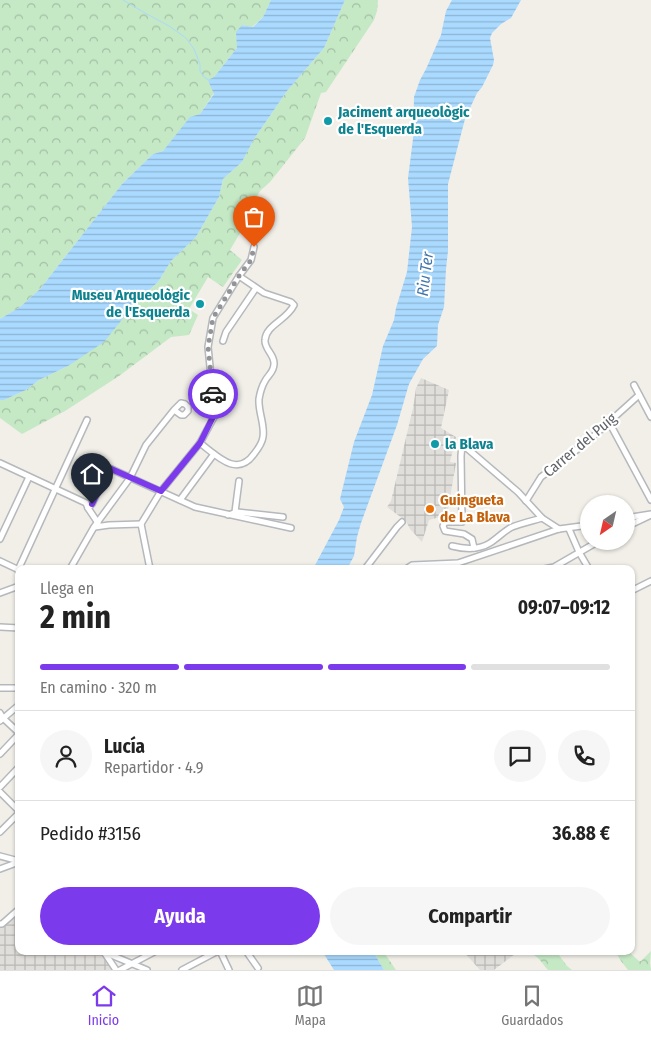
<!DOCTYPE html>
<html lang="es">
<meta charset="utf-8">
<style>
body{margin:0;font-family:"Fira Sans Condensed",sans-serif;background:#f6f6f6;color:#222;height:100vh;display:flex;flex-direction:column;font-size:19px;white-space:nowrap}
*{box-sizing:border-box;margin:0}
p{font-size:16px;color:#767676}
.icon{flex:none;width:28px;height:28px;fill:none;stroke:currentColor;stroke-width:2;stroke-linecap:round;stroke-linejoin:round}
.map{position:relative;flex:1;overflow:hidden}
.panel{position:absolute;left:15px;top:565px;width:620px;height:390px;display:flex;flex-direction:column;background:#fff;border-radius:10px;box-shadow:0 1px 4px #0004}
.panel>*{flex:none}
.needle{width:32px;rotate:214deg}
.tools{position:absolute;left:580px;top:495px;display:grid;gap:10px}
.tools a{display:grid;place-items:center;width:55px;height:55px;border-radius:50%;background:#fff;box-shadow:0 1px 4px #0004;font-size:25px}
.pin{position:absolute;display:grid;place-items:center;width:42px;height:42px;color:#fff;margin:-51px -21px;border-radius:50% 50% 50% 0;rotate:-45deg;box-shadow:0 0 5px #0007}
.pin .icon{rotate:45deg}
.courier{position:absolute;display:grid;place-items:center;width:50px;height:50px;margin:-25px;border:4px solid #7c3aed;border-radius:50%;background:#fff;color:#222;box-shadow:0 1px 6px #0007}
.overview em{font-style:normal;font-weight:700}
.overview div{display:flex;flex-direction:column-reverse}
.overview{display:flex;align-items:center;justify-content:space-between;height:85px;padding:0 25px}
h1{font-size:32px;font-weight:700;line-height:38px}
.bar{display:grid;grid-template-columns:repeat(4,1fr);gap:8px 5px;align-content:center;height:60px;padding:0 25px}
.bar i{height:6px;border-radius:4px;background:#e0e0e0}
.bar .selected{background:#7c3aed}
.bar p{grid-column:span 4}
.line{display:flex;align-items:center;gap:12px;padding:0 25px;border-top:1px solid #e0e0e0}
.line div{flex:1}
.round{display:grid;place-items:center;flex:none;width:52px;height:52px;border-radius:26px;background:#f6f6f6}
.action{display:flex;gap:10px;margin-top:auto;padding:10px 25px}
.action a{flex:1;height:58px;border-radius:30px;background:#7c3aed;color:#fff;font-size:20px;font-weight:700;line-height:58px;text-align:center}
.action a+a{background:#f6f6f6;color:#222}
.dock{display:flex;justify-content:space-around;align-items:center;height:70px;border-top:1px solid #e0e0e0;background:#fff;font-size:14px;color:#767676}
.dock a{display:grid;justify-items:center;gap:2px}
.dock .selected{color:#7c3aed}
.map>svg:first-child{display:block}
.industrial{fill:url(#industrial-grid)}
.forest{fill:url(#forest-crowns)}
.water{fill:url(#water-rules)}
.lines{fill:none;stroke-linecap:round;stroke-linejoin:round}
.stream{stroke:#aadaff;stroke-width:1}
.minor-casing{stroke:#b5b8bc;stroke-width:8}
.minor{stroke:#fff;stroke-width:5}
.done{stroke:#929495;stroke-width:5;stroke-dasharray:0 9}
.route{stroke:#7c3aed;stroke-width:6}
.culture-dot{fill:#0f9aa8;stroke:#fff;stroke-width:2}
.food-dot{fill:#e8710a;stroke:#fff;stroke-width:2}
.labels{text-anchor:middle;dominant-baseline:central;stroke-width:4.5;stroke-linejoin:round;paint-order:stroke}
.culture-label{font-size:15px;font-weight:bold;fill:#0d838f;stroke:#fff;text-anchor:start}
.street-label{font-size:15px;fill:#5f6368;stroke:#fff}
.food-label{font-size:15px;font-weight:bold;fill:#c56008;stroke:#fff;text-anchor:start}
.water-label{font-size:16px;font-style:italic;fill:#4174aa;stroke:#fff}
</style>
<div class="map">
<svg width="651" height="970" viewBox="0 0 651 970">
<defs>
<pattern id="industrial-grid" width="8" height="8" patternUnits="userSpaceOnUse" patternTransform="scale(1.25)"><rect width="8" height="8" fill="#e0deda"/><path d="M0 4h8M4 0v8" fill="none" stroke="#b9b8b5"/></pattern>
<pattern id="forest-crowns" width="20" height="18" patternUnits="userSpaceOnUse" patternTransform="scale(1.25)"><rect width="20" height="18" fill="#c5e8c5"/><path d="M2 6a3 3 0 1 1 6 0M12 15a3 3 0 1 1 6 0" fill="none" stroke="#a3c0a4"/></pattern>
<pattern id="water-rules" width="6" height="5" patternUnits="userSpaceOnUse" patternTransform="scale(1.25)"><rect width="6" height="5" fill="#aadaff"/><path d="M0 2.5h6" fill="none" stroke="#8eb4d2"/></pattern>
</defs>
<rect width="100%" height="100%" fill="#f1efe8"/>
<g class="industrial">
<polygon points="421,378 449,390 441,428 456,437 450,462 456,463 447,515 429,520 422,542 410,529 406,521 387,507 391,501 413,408 416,388"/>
<polygon points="19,910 19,951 99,951 112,970 0,970 0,924"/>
<polygon points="463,951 519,951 494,970 480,970"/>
</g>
<g class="forest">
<polygon points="0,0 271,0 263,17 252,27 242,25 237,48 214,77 214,93 200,114 190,118 163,151 153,154 122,184 40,289 20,307 0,319"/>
<polygon points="345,0 378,0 377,11 374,20 326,92 321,93 305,138 270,182 260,191 252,204 240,233 230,250 242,260 223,287 208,277 189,309 198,315 189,335 171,337 119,376 65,411 22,434 0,418 0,400 4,400 26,390 39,380 68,366 158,282 171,261 196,237 219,197 223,179 242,162 254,139 287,91 324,48"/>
<polygon points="373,951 383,951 396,970 384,970"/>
<path d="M524 951H556L567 966 572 970H548C541 962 535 951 524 953Z"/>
<polygon points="615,951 628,951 639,961 641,961 651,951 650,963 651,970 628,970 621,961"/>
</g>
<g class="water">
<polygon points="271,0 345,0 324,48 287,91 254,139 242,162 223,179 219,197 196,237 171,261 158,282 137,301 104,342 68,366 39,380 26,390 4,400 0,400 0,319 20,307 40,289 122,184 153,154 163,151 190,117 200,114 214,94 208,80 214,77 237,48 236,32 242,25 253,27 263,17"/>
<polygon points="452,0 521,0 511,18 501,24 492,33 490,38 494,60 493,65 482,87 477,93 465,119 448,184 448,251 446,269 444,307 438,325 437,346 423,359 409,384 397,425 361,523 357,537 354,556 347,569 313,569 339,520 344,507 340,499 354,442 372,395 383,346 394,320 396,308 407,272 412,227 408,178 413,139 414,97 420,80 426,69 441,35 446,11"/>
<polygon points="322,951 373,951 384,970 334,970"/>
</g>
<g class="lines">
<polyline class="stream" points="123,0 145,13 169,26 186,38 194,49 200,64 200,71 204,77 210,81"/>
<g class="minor-casing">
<g id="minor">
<polyline points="223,341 226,332 256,288"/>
<polyline points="634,385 651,417"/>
<polyline points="609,422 651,500"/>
<path d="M200 443C217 456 237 478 254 454 258 449 262 444 263 437 265 424 258 412 259 399 260 393 262 386 265 381 268 375 274 372 274 364 275 355 264 349 265 340 266 325 287 320 294 305L291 302 264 293 239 276"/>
<polyline points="462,444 461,456 462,522 445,522 443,526 445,531 464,534 472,539 474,548"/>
<polyline points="462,444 518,492 542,518 559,529"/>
<polyline points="0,463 86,503 88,508 98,523"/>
<polyline points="180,500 214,454"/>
<polyline points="526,501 541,477 587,442 639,395"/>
<polyline points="88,508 92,504 109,468 195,507 291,528"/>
<polyline points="235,512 239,481"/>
<polyline points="228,515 237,512 283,517"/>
<polyline points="626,518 651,514"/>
<polyline points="95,527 109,525 141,524"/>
<polyline points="626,527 651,515"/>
<polyline points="569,529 579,552 589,569"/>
<polyline points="0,539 29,477"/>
<path d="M452 546C464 549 479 550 490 543 498 538 504 531 512 527 522 523 532 521 542 518"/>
<polyline points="0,561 19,570"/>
<polyline points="70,569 94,527 130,478 146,445 174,410 181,415 184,415 188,411 188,407 185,404 181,403 174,410"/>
<polyline points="150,569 141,524 161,491 200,443 215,415 208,347 213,318 239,276 251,260 254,247"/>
<polyline points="365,569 397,527 402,522"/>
<polyline points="406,569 412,565 458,563 559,529 589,525"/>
<polyline points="544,569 554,567 599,541"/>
<polyline points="18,570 87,420"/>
<polyline points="631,591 651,581"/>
<polyline points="0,593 19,586"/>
<polyline points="0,627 19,628"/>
<polyline points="0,688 19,688"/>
<polyline points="0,713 3,718 19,733"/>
<polyline points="0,721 19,705"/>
<polyline points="0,754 19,734"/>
<polyline points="0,787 19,767"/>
<polyline points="0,792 19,811"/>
<polyline points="0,832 19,813"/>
<polyline points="0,856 19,861"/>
<polyline points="0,869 19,862"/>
<polyline points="0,924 2,924 19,909"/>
<polyline points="220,951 229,970"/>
<polyline points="246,951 258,968"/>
<polyline points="104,952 147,970"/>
<polyline points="104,952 116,970"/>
<polyline points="120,970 156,951"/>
<polyline points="182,970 218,951"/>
</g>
</g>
<use href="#minor" class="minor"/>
</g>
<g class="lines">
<polyline class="done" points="213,394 208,347 213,318 239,276 251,260 254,247"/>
<polyline class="route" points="92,504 109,468 161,491 200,443 214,415 213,394"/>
</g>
<g class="culture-dot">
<circle cx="328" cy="121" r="5"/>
<circle cx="200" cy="304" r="5"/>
<circle cx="435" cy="444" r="5"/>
</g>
<circle class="food-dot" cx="430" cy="509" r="5"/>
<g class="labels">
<g class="culture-label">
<text x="338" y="112">Jaciment arqueològic<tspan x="338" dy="17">de l'Esquerda</tspan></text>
<text x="190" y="295" text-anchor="end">Museu Arqueològic<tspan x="190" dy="17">de l'Esquerda</tspan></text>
<text x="445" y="444">la Blava</text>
</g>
<g class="street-label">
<text transform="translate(580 445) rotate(-40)">Carrer del Puig</text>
</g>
<g class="food-label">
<text x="440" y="500">Guingueta<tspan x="440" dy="17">de La Blava</tspan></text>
</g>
<g class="water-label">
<text transform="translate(425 274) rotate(-83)">Riu Ter</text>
</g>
</g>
</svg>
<div class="tools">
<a><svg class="needle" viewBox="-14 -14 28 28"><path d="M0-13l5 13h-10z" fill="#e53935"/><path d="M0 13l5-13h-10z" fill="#767676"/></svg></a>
</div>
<div class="pin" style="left:254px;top:247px;background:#ea580c"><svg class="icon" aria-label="bag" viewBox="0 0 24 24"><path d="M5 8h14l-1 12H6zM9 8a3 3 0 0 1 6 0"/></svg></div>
<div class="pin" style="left:92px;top:504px;background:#1f2937"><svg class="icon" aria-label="home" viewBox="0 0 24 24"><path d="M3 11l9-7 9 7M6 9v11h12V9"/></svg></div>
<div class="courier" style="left:213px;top:394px"><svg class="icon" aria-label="car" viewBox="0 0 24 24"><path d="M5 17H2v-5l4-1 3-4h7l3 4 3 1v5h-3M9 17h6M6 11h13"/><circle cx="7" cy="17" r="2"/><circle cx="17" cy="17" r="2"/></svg></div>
<section class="panel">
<div class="overview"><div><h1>2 min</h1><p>Llega en</p></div><em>09:07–09:12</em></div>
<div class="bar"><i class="selected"></i><i class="selected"></i><i class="selected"></i><i></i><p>En camino · 320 m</p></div>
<div class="line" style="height:90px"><a class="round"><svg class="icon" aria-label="person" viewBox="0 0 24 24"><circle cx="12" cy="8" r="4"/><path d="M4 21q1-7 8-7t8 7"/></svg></a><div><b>Lucía</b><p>Repartidor · 4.9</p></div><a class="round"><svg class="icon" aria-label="chat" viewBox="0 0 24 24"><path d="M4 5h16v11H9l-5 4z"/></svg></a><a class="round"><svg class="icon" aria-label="phone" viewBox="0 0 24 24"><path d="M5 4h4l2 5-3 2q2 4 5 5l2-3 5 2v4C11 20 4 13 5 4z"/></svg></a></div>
<div class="line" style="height:65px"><div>Pedido #3156</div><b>36.88 €</b></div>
<div class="action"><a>Ayuda</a><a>Compartir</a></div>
</section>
</div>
<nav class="dock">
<a class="selected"><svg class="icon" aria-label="home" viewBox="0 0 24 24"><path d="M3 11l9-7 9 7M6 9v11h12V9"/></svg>Inicio</a>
<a><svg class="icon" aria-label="map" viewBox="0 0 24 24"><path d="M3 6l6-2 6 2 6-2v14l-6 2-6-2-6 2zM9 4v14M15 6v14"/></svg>Mapa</a>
<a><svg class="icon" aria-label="saved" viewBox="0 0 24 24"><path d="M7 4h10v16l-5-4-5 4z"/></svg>Guardados</a>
</nav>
